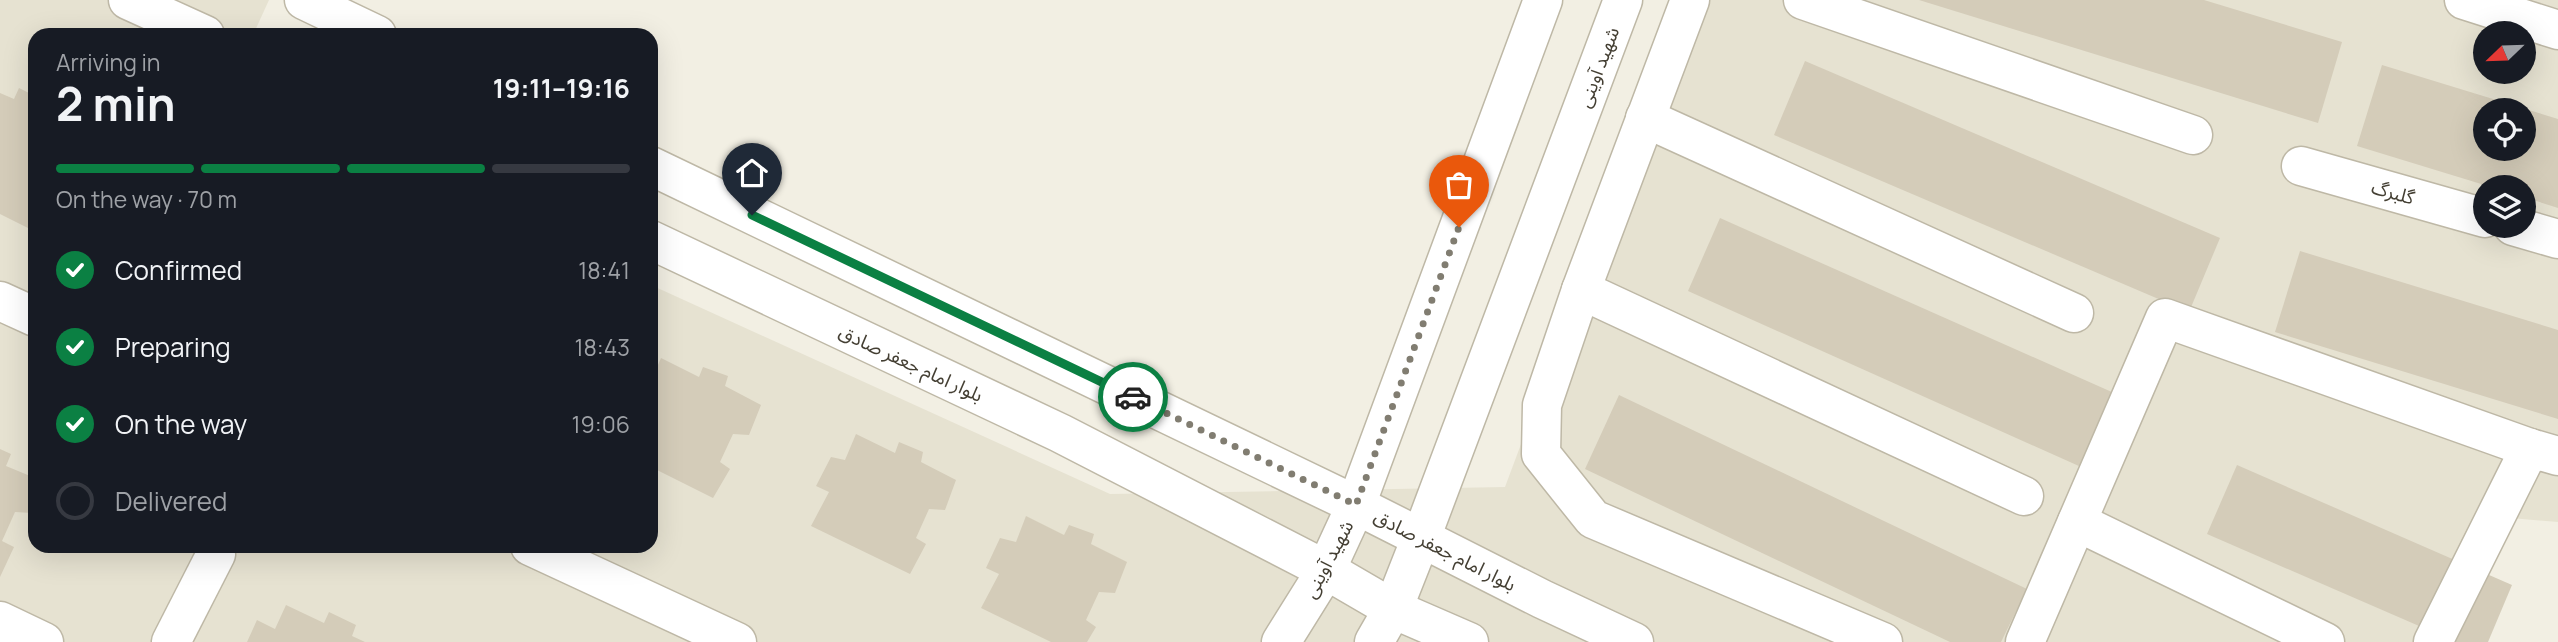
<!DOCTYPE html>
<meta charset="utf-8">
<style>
body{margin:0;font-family:Manrope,"Noto Sans Arabic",sans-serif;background:#20242c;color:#f1f3f6;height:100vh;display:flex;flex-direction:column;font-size:26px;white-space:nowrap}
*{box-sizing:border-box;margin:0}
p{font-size:23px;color:#9ea1a6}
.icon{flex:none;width:38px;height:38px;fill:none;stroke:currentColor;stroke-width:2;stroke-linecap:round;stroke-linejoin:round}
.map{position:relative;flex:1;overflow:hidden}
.drawer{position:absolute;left:28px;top:28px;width:630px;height:525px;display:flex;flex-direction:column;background:#171b24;border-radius:21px;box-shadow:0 7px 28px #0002}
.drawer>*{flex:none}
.needle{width:46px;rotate:247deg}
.controls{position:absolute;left:2473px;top:21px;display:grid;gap:14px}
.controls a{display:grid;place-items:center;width:63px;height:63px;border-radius:50%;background:#171b24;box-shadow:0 7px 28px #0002;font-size:35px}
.pin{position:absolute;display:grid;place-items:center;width:60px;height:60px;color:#fff;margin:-72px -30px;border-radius:50% 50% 50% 0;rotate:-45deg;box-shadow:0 0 7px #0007}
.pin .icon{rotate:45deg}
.courier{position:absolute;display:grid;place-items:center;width:70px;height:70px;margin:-35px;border:5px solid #0b8043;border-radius:50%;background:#fff;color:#222;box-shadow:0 2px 9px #0007}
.head em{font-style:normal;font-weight:700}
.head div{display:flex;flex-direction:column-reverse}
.head{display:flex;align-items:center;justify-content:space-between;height:119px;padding:0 28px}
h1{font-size:46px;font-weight:700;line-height:52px}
.bar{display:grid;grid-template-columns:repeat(4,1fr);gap:10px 7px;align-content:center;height:84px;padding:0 28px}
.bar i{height:9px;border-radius:5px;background:#363941}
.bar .selected{background:#0b8043}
.bar p{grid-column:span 4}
ol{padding:0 28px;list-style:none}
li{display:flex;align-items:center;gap:21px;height:77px}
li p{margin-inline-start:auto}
li .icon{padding:7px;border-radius:50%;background:#0b8043;color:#fff;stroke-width:4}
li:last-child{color:#9ea1a6}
li i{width:38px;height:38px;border:4px solid #363941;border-radius:50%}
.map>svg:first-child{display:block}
.residential{fill:#e6e2d1;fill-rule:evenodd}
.building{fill:#d4ccb9;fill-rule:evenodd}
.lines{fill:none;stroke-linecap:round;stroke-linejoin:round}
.minor-casing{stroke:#beb8a6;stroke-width:41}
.minor{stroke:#fff;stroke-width:38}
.done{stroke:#817d71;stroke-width:7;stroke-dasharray:0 12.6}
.route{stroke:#0b8043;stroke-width:9}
.labels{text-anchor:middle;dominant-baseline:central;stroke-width:7;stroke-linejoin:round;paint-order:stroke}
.street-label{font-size:19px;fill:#443f33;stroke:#fff}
</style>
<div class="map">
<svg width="2558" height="642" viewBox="0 0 2558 642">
<rect width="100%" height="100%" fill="#f2efe3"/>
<path class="residential" d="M0 0H269L253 35H35V546H651V285L1110 494 1505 487 1687 0H2558V522L2511 518 2460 642H0ZM2485 33H2524V72H2485ZM2485 110H2524V149H2485ZM2485 187H2524V226H2485Z"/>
<g class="building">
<polygon points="1919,0 2204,0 2342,42 2318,123"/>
<polygon points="1805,61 2220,238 2189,312 1774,135"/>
<path d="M2382 65 2558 119V208L2524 197V187H2491L2357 146ZM2485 110H2524V149H2485Z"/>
<polygon points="19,88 35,96 35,224 32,230 0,214 0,93 14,99"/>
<polygon points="1720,218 2132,401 2099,475 1688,291"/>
<polygon points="2300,251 2558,330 2558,419 2275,332"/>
<polygon points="661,358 699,377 703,367 728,376 725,386 761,405 749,435 733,434 720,462 730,469 713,498 651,467 651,381"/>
<polygon points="1619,395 2027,589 2001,642 1950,642 1585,469"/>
<polygon points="856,434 895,453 899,442 923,452 921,462 956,480 945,510 929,509 916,538 926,544 910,574 811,526 829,492 816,486 831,457 845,460"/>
<polygon points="0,449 11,454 6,466 35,478 35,505 32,513 15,512 2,541 14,547 0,577"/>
<polygon points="2237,465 2512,585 2488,642 2456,642 2207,534"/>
<polygon points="1026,516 1064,535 1069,525 1094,534 1091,544 1127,562 1115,593 1099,592 1086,620 1096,627 1087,642 1051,642 981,608 999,574 986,568 1000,538 1016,542"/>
<polygon points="286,605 324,623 329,612 356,625 352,636 365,642 247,642 257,620 275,629"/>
</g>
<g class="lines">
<g class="minor-casing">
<g id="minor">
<polyline points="128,0 205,35"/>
<polyline points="304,0 377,35"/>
<polyline points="1690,0 1581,290 1542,405 1541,454 1593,519 1883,642"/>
<polyline points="1803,0 2193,135"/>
<polyline points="2464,0 2558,30"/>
<polyline points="1645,118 2074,313"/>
<polyline points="651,166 1356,505 1542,599 1634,642"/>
<polyline points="2301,166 2485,218"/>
<polyline points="2513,226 2558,239"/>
<polyline points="651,240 1060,433 1326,570 1393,609 1469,642"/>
<polyline points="1581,290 2024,496"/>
<polyline points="0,301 35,317"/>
<polyline points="2077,522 2325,642"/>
<polyline points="530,546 737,642"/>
<polyline points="0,621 44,642"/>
<polyline points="171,642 216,554"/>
<polyline points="1281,642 1326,570 1356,505 1543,0"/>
<polyline points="1374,642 1393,609 1421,538 1623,0"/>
<polyline points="2025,642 2165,318 2530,448 2558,456"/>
<polyline points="2433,642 2530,448"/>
</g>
</g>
<use href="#minor" class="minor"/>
</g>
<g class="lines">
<polyline class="done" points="1133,397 1356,505 1459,227"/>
<polyline class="route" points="752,215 1133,397"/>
</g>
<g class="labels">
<g class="street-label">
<text transform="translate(1598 67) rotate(-69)">شهید آوینی</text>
<text transform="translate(2393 192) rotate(16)">گلبرگ</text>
<text transform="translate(911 363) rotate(25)">بلوار امام جعفر صادق</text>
<text transform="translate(1445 550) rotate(27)">بلوار امام جعفر صادق</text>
<text transform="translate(1328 559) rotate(-62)">شهید آوینی</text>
</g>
</g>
</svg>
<div class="controls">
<a><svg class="needle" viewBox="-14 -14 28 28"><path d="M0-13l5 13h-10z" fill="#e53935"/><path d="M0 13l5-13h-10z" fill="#9ea1a6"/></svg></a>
<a><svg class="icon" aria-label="locate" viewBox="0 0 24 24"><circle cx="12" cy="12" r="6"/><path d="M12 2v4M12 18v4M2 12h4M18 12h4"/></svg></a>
<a><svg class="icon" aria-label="layers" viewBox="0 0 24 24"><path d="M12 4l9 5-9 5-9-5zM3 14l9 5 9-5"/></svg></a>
</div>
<div class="pin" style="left:1459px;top:227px;background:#ea580c"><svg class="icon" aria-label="bag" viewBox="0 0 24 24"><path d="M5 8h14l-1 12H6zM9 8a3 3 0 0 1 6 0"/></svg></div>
<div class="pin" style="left:752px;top:215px;background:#1f2937"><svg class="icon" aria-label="home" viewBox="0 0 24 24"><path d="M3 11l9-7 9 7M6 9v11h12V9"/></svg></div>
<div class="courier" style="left:1133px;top:397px"><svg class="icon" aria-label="car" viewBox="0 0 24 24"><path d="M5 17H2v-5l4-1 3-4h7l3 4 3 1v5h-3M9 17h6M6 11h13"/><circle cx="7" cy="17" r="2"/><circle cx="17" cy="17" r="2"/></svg></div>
<section class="drawer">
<div class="head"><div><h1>2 min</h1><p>Arriving in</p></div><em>19:11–19:16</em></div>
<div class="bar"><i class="selected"></i><i class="selected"></i><i class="selected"></i><i></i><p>On the way · 70 m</p></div>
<ol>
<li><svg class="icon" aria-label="check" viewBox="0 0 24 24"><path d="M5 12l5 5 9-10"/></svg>Confirmed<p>18:41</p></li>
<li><svg class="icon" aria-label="check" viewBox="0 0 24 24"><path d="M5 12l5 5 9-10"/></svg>Preparing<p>18:43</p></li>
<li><svg class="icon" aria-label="check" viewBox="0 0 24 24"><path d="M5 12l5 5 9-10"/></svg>On the way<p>19:06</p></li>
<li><i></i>Delivered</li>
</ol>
</section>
</div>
